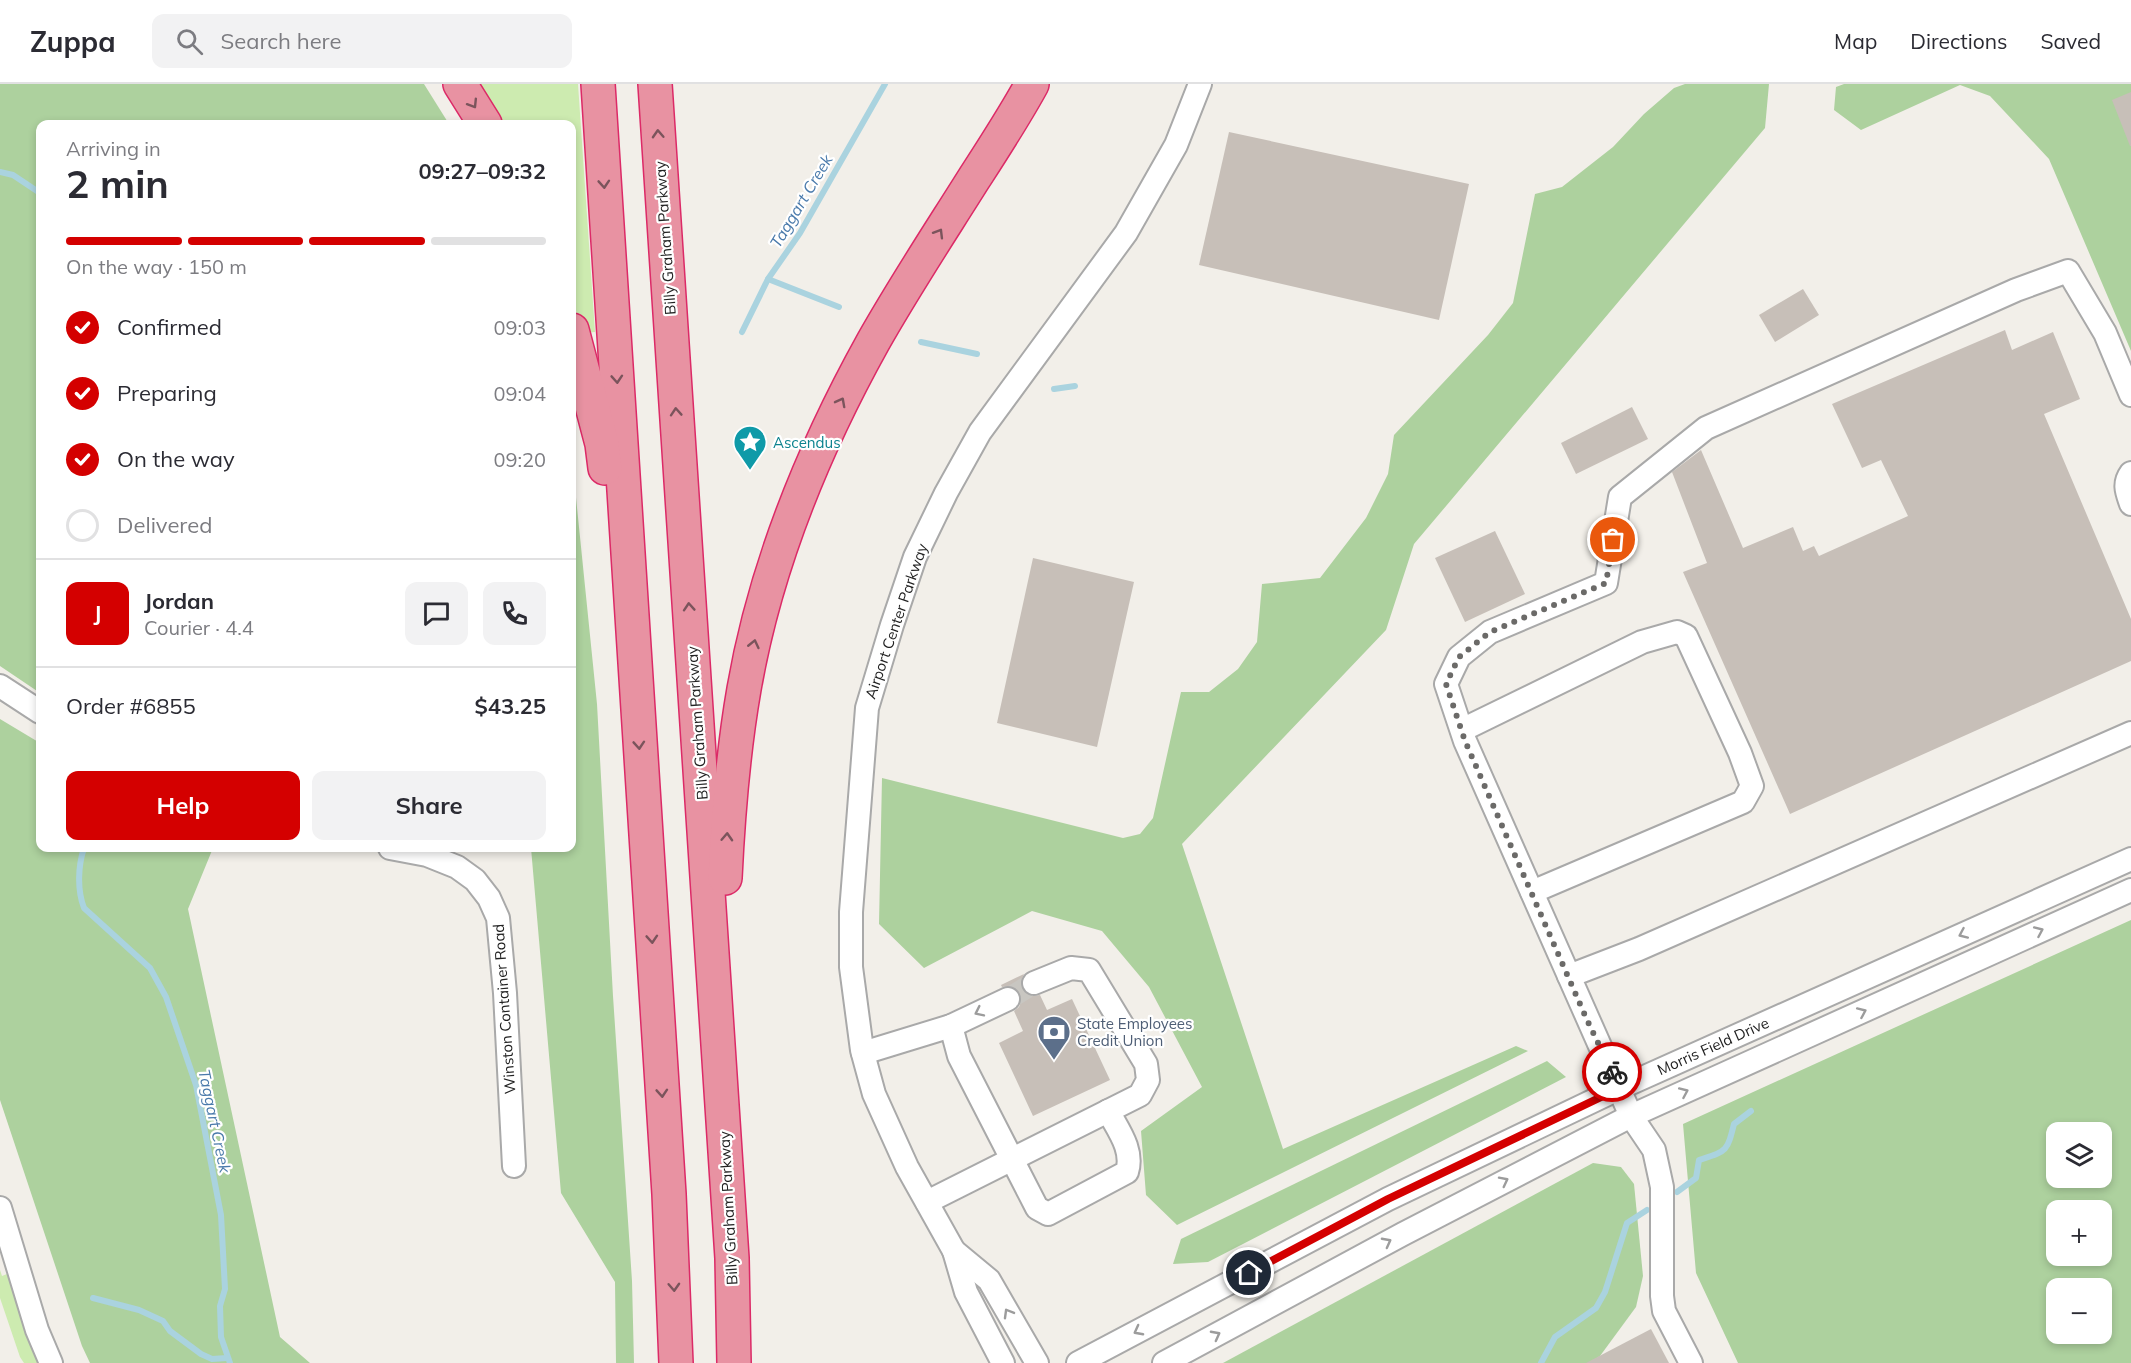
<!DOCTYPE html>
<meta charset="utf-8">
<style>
body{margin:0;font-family:Mulish,sans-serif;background:#f2f2f3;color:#2b2b33;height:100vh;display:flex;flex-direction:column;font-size:22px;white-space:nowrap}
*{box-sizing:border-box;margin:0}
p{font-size:20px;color:#7c7c81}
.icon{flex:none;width:33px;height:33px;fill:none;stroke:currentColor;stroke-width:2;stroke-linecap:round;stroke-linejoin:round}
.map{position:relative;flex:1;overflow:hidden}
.panel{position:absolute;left:36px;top:36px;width:540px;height:732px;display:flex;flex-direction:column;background:#fff;border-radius:12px;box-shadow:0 3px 9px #0003}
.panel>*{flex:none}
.tools{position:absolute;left:2046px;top:1038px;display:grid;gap:12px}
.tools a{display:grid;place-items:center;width:66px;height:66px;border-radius:12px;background:#fff;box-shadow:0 3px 9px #0003;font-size:30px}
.pin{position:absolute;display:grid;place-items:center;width:51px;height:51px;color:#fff;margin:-26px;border:3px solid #fff;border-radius:50%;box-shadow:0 2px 6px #0007}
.courier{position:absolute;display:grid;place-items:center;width:60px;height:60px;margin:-30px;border:4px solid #d40000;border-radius:50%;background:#fff;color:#222;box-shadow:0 2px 8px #0007}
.overview em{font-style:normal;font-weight:700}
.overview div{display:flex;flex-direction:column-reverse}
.overview{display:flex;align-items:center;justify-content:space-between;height:102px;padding:0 30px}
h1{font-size:39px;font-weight:700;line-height:45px}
.bar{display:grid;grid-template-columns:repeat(4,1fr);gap:9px 6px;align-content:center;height:72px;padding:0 30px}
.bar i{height:8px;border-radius:4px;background:#e1e1e2}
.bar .active{background:#d40000}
.bar p{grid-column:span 4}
.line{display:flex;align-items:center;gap:15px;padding:0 30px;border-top:2px solid #e1e1e2}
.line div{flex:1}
.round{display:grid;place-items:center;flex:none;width:63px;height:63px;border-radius:12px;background:#f2f2f3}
ol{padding:0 30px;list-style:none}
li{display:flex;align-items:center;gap:18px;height:66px}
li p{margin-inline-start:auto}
li .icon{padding:6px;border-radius:50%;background:#d40000;color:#fff;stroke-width:4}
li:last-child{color:#7c7c81}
li i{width:33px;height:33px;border:3px solid #e1e1e2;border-radius:50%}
.button{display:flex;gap:12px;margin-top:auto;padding:12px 30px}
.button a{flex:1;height:69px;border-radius:12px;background:#d40000;color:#fff;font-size:24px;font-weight:700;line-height:69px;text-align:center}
.button a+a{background:#f2f2f3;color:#2b2b33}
header{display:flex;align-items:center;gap:36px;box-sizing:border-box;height:84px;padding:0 30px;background:#fff;border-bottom:2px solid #e1e1e2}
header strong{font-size:28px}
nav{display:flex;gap:33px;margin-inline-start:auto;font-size:21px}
.search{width:420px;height:54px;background:#f2f2f3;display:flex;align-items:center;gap:15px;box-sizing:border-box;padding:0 21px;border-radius:12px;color:#7c7c81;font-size:22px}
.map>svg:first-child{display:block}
.grass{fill:#cdebb0}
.forest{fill:#add19e;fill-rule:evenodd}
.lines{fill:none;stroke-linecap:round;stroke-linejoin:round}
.stream{stroke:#aad3df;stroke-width:6}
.building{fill:#c7bfb8}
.minor-tunnel{stroke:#c8c6c1;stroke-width:22;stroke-dasharray:22 11;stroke-linecap:butt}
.minor-casing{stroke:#a9a9a9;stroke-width:26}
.highway-casing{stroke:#dc2a67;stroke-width:36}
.minor{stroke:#fff;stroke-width:22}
.highway{stroke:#e892a2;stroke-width:33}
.oneway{stroke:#7b545c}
.oneway2{stroke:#9c9c9c}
.done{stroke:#6b6a68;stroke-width:6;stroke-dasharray:0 10.8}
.route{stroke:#d40000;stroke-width:8}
.labels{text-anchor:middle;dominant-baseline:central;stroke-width:4.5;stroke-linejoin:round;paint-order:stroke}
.street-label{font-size:15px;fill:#222;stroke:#fff}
.culture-label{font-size:15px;fill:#0d838f;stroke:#fff;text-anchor:start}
.service-label{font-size:15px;fill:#4e5e75;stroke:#fff;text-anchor:start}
.water-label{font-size:16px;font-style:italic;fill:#4a7aab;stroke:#fff}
</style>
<header>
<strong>Zuppa</strong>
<div class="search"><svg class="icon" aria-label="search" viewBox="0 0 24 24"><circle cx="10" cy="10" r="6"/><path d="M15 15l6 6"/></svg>Search here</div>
<nav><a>Map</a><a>Directions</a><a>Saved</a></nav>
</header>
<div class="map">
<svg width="2131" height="1279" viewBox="0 0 2131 1279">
<rect width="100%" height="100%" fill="#f2efe9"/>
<g class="grass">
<polygon points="475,0 578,0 595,248 582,249 572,212 572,40 498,40"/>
<polygon points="0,1186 2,1192 7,1190 38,1279 24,1279 20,1273 0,1214"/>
</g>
<g class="forest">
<polygon points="0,0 424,0 449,40 40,40 40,609 0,582"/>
<polygon points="1685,0 1769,0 1765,44 1414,460 1386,546 1182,760 1283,1065 1516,962 1528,967 1177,1141 1146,1111 1141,1047 1202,1003 1149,903 1102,847 1032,827 924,884 879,840 882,694 1123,754 1140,750 1153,734 1181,608 1209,608 1238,585 1257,558 1262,500 1320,494 1366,434 1388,390 1394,351 1488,251 1513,219 1535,110 1562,103 1613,63 1644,30 1674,4"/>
<polygon points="1844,0 2131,0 2131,267 2049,75 1990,12 1960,1 1861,46 1834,26 1836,3"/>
<polygon points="572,382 574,394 597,620 613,912 632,1197 634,1279 616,1279 615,1198 561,1109 531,764 572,764"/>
<polygon points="0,635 40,659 40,764 213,764 188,825 280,1253 310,1279 90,1279 82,1262 0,1016"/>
<path d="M2131 836V1279H1738L1696 1189 1683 1040ZM2056 1048H2102V1094H2056ZM2102 1126V1172H2056V1126ZM2102 1204V1250H2056V1204Z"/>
<polygon points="1547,977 1566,993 1208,1178 1173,1180 1181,1155"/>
<polygon points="1593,1079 1621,1083 1634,1100 1643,1192 1636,1223 1600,1272 1589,1279 1223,1279"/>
</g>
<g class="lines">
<g class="stream">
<polyline points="0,88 13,91 40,109"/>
<polyline points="768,195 839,223"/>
<polyline points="742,248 768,195 800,149 885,0"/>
<polyline points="921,258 977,270"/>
<polyline points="1054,305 1075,302"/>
<path d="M84 764C78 782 77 806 84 824L150 884 166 913 196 1001 221 1131 225 1205 220 1222 221 1253 230 1279"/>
<path d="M1677 1108 1696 1094 1699 1076C1727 1067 1727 1068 1734 1040L1751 1027"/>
<polyline points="93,1214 139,1226 163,1237 170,1247 201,1270 212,1275 227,1274"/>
<polyline points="1541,1279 1555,1253 1596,1224 1605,1208 1627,1139 1647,1126"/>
</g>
</g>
<g class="building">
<polygon points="2131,8 2131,62 2130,62 2112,16"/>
<polygon points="1229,48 1469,100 1439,236 1199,181"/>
<polygon points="1803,205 1819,231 1775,258 1759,231"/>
<polygon points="2005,246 2012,266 2053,248 2080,315 2044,330 2131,535 2131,577 1790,730 1683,488 1707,479 1672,388 1701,366 1743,464 1793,443 1803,467 1814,462 1819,472 1908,432 1881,376 1862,384 1832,320"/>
<polygon points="1632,323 1648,355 1576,390 1561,359"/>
<polygon points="1495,447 1525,510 1465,538 1435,474"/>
<polygon points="1033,474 1134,498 1097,663 997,639"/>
<polygon points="1024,890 1021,897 1022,905 1026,910 1032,912 1040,911 1047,926 1072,915 1110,996 1033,1032 999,959 1023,947 1014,927 1019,923 1021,917 1020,909 1015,904 1009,902 1002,903 1001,901"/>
<polygon points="1651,1245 1669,1279 1586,1279"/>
</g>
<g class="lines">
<polyline class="minor-tunnel" points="1008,915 1034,899"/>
<g class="minor-casing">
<g id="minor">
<path d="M2131 389C2123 400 2127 408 2131 420"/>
<polyline points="0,602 40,628"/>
<polyline points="1462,646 1642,558 1677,548 1686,552 1740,669 1752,702 1743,718 1532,808"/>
<polyline points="390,764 427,771 457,783 475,796 489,814 498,834 505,909 514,1082"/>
<polyline points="1569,892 1465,657 1446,600 1459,573 1490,548 1606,499 1620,413 1706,344 2016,206 2068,187 2105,249 2131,311"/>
<path d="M951 942 959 972 1037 1124 1048 1130 1127 1088C1134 1066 1118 1046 1108 1027"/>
<polyline points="863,969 951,942 1008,915"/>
<polyline points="927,1118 1140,1011 1148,996 1146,980 1089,886 1071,884 1034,899"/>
<polyline points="0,1124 37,1246 51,1279"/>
<polyline points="954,1167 989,1196 1037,1279"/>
<polyline points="1003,1279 966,1208 954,1167 907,1083 874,1010 862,966 851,883 851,828 867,624 892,541 915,473 946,409 980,348 1126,149 1176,61 1200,0"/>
<polyline points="1078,1279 1388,1115 1620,1004 2131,775"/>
<polyline points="1164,1279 1403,1150 1631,1032 2131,806"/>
<polyline points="1691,1279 1664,1227 1662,1212 1662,1103 1654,1066 1631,1032 1569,892 1639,865 2131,649"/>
</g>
</g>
<g class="highway-casing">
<g id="highway">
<polyline points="460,0 485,40"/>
<polyline points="598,0 669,1110 676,1279"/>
<polyline points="655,0 732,1174 734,1279"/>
<polyline points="572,246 602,360 605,384"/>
<path d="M725 794C728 731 733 668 744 605 765 484 813 366 873 258 904 203 939 150 973 96 993 65 1014 33 1032 0"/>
</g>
</g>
<use href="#minor" class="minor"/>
<use href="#highway" class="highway"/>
</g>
<defs><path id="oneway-chevron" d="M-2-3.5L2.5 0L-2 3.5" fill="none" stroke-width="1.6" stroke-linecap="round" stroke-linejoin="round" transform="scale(1.5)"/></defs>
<g class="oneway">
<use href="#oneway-chevron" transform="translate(473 20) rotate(58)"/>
<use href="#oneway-chevron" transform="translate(658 50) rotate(-93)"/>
<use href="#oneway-chevron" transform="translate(604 100) rotate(86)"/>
<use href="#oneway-chevron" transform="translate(939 149) rotate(-59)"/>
<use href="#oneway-chevron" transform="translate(617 295) rotate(86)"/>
<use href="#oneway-chevron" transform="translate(841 318) rotate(-62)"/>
<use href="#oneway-chevron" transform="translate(676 328) rotate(-94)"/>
<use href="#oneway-chevron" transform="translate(689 523) rotate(-94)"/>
<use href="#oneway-chevron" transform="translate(754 560) rotate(-77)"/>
<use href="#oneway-chevron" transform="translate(639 661) rotate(86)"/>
<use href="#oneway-chevron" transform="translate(727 753) rotate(-87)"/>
<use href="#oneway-chevron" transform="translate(652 855) rotate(86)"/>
<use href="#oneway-chevron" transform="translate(662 1009) rotate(86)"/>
<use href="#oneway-chevron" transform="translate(674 1203) rotate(87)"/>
</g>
<g class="oneway2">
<use href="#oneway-chevron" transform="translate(2039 847) rotate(-24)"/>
<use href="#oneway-chevron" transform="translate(1963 850) rotate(156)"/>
<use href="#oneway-chevron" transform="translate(979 928) rotate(154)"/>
<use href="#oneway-chevron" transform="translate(1862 928) rotate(-24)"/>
<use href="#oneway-chevron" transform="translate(1684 1008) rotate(-24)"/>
<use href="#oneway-chevron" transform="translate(1504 1097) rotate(-27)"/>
<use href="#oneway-chevron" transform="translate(1387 1158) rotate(-28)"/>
<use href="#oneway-chevron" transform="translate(1008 1229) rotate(-120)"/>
<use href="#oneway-chevron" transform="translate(1138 1247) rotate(152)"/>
<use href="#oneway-chevron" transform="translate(1216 1251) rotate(-28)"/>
</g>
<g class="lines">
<polyline class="done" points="1612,988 1587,936 1465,657 1446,600 1459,573 1490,548 1606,499 1613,456"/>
<polyline class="route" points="1249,1189 1388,1115 1620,1004 1612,988"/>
</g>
<defs>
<g id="sight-pin" transform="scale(1.725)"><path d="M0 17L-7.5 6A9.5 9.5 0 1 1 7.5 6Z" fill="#0f9aa8" stroke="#fff"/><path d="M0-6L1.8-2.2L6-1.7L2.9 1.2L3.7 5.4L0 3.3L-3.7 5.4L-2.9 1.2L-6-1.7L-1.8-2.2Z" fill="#fff"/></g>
<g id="bank-pin" transform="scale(1.725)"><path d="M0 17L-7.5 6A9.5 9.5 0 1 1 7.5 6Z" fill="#5c6f8a" stroke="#fff"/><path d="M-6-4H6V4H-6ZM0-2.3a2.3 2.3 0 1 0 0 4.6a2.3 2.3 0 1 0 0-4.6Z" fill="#fff"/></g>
</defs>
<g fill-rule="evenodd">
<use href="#sight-pin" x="750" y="358"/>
<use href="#bank-pin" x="1054" y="948"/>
</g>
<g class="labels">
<g class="street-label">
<text transform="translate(665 154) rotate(-94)">Billy Graham Parkway</text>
<text transform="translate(896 537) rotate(-71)">Airport Center Parkway</text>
<text transform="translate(697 639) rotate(-94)">Billy Graham Parkway</text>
<text transform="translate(504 925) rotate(-94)">Winston Container Road</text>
<text transform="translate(1713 962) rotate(-24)">Morris Field Drive</text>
<text transform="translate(728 1124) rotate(-93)">Billy Graham Parkway</text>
</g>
<g class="culture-label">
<text x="773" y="358">Ascendus</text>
</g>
<g class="service-label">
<text x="1077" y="939">State Employees<tspan x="1077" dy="17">Credit Union</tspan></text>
</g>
<g class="water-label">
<text transform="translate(801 117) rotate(-59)">Taggart Creek</text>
<text transform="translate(215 1037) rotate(78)">Taggart Creek</text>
</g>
</g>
</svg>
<div class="tools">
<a><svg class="icon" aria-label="layers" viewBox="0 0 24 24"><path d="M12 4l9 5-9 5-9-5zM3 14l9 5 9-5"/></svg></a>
<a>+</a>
<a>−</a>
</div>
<div class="pin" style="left:1613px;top:456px;background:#ea580c"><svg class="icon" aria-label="bag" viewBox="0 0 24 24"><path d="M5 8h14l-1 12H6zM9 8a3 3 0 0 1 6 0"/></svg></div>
<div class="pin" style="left:1249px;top:1189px;background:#1f2937"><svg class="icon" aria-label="home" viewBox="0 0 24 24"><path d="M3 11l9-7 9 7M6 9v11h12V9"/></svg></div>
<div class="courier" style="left:1612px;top:988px"><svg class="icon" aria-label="bike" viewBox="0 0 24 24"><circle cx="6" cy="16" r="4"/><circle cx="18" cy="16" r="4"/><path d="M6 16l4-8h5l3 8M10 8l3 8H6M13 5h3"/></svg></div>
<section class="panel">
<div class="overview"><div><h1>2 min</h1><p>Arriving in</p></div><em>09:27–09:32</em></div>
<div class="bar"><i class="active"></i><i class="active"></i><i class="active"></i><i></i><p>On the way · 150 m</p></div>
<ol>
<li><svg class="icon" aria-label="check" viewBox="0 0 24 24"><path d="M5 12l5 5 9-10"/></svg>Confirmed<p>09:03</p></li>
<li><svg class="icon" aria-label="check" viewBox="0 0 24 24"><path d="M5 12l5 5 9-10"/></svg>Preparing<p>09:04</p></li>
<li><svg class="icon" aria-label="check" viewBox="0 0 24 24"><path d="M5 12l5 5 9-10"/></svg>On the way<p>09:20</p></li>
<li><i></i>Delivered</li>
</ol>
<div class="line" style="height:108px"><b class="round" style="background:#d40000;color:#fff">J</b><div><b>Jordan</b><p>Courier · 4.4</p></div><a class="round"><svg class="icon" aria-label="chat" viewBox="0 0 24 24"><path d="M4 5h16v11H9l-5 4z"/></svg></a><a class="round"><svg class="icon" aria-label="phone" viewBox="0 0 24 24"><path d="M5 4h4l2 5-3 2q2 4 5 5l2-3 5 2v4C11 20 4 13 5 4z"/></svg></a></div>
<div class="line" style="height:78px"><div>Order #6855</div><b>$43.25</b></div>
<div class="button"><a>Help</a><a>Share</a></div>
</section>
</div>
